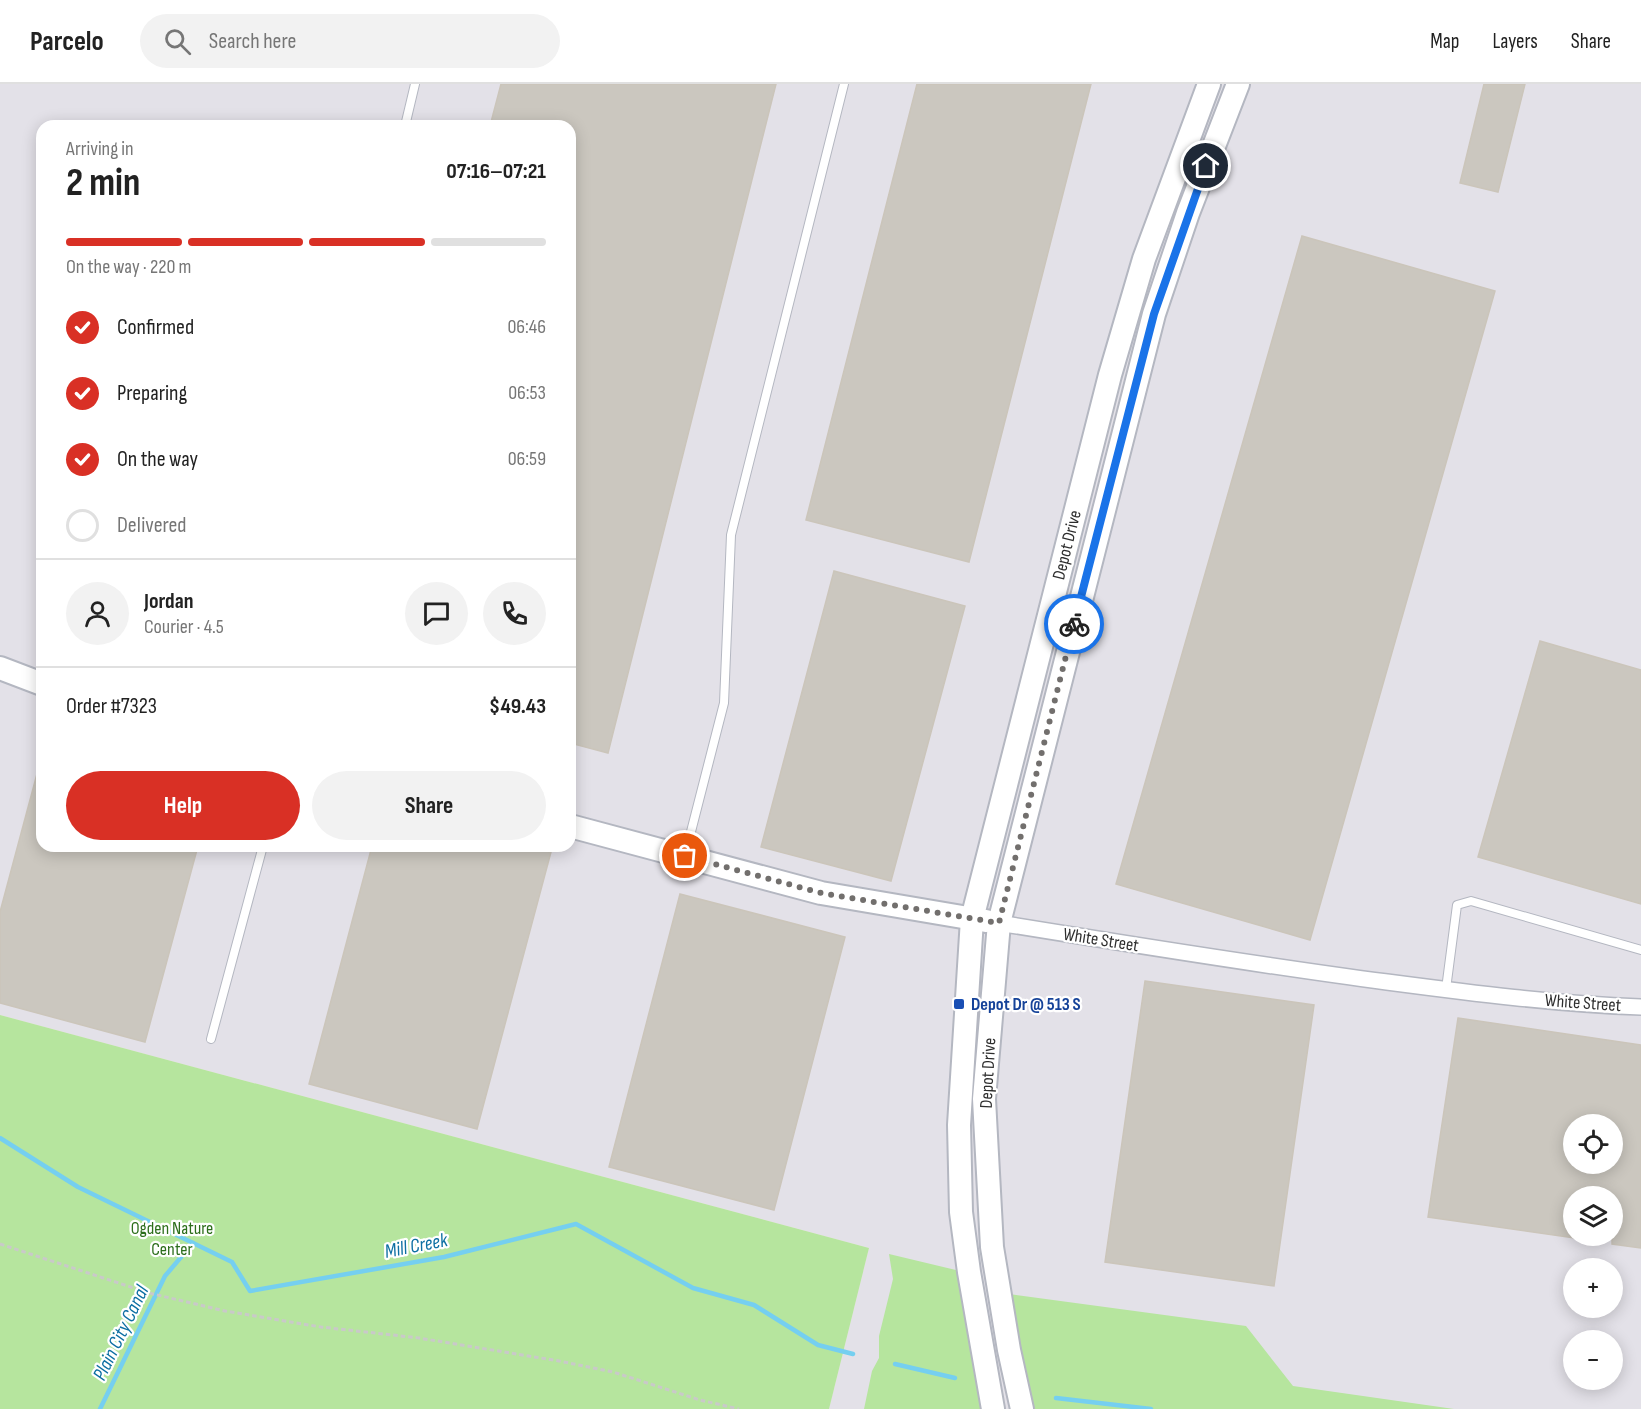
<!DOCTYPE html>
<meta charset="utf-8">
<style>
body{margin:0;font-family:"Sofia Sans Condensed",sans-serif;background:#f2f2f2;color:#222;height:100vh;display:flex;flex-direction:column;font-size:22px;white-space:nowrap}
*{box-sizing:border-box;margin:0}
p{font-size:20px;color:#767676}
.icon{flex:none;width:33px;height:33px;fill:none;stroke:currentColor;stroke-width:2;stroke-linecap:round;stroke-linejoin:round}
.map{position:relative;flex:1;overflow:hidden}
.sheet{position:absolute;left:36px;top:36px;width:540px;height:732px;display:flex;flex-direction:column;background:#fff;border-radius:18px;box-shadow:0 3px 15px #0003}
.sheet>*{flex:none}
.buttons{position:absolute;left:1563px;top:1030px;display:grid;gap:12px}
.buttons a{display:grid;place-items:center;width:60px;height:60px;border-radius:50%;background:#fff;box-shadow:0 3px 15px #0003;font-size:30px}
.pin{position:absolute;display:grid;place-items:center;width:51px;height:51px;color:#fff;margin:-26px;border:3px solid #fff;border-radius:50%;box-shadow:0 2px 6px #0007}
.courier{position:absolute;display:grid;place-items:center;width:60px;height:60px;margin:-30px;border:4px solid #1a73e8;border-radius:50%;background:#fff;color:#222;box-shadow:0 2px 8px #0007}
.headline em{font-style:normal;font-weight:700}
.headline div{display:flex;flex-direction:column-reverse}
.headline{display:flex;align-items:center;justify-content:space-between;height:102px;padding:0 30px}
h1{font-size:39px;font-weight:700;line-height:45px}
.bar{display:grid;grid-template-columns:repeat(4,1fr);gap:9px 6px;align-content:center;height:72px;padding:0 30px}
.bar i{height:8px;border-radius:4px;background:#e0e0e0}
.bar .current{background:#d93025}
.bar p{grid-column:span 4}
.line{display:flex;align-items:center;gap:15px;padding:0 30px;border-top:2px solid #e0e0e0}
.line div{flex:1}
.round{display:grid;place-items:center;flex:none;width:63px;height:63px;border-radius:32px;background:#f2f2f2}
ol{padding:0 30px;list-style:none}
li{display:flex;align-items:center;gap:18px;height:66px}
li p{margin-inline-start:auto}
li .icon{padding:6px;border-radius:50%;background:#d93025;color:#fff;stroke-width:4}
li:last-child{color:#767676}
li i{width:33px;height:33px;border:3px solid #e0e0e0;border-radius:50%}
.button{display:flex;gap:12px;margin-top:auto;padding:12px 30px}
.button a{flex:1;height:69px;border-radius:36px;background:#d93025;color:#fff;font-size:24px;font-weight:700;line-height:69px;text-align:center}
.button a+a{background:#f2f2f2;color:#222}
header{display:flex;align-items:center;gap:36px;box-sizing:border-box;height:84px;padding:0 30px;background:#fff;border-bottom:2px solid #e0e0e0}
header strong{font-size:28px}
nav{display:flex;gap:33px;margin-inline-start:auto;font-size:21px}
.search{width:420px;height:54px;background:#f2f2f2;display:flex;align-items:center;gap:15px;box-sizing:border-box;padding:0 21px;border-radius:33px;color:#767676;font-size:22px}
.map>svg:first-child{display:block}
.industrial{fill:#e3e1e8;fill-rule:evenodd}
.green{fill:#b6e59e}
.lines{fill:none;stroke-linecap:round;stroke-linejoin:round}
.stream{stroke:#75cff0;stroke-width:4.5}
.building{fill:#cbc7bf;stroke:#cbc5ba;stroke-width:1.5;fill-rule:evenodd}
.lane-casing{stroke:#b4b7c1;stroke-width:10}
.street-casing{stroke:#b4b7c1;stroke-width:18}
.secondary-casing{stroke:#b4b7c1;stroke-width:26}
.path{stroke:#c9c9c9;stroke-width:3;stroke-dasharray:4.5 3;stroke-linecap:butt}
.lane{stroke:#fff;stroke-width:8}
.street{stroke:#fff;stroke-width:15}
.secondary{stroke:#fff;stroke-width:22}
.done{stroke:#726f6d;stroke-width:6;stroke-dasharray:0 10.8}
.route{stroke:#1a73e8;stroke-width:8}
.transit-dot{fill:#1a4fb4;stroke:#fff;stroke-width:2}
.labels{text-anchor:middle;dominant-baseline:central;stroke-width:4.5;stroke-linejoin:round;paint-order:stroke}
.street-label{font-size:18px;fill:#2e2e2e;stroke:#fff}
.transit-label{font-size:18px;font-weight:bold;fill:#164399;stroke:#fff;text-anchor:start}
.park-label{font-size:18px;fill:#2c6e1b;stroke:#fff}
.water-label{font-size:20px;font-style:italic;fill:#0d6fa3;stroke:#fff}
</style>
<header>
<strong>Parcelo</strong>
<div class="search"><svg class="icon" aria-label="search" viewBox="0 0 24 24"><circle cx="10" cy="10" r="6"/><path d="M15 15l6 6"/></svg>Search here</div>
<nav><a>Map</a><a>Layers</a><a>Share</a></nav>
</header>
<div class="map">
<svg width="1641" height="1325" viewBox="0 0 1641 1325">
<rect width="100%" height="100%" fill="#efe9e1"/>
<path class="industrial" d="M0 0H1641V1325H829L869 1164 0 931ZM42 42H570V762H42ZM1574 1041H1612V1080H1574ZM1574 1113H1612V1152H1574ZM1574 1185H1612V1224H1574ZM1574 1257H1612V1296H1574Z"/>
<g class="green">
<polygon points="0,931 869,1164 829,1325 0,1325"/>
<polygon points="889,1170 960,1187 985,1325 864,1325 872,1287 879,1274 879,1252 893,1195"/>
<polygon points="1009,1210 1246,1242 1293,1302 1454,1325 1032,1325"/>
</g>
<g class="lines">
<g class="stream">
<polyline points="0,1054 78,1103 232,1178 250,1207 444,1173 576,1140 693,1204 754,1221 818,1261 853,1270"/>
<polyline points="895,1280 955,1294"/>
<polyline points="1056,1314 1151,1325"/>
<polyline points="100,1325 165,1192 193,1159"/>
</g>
</g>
<g class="building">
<polygon points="501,0 776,0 608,669 570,659 570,42 490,42"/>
<polygon points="917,0 1091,0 969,478 806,436"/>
<polygon points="1484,0 1525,0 1498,108 1460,99"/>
<polygon points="1302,152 1495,207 1310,856 1116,800"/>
<polygon points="834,487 965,522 891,797 761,763"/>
<polygon points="1540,557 1641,586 1641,820 1478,773"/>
<polygon points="38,686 42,686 42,762 198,762 145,958 0,919 0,828"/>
<polygon points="372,762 527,762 551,768 477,1045 309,1000"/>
<polygon points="680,810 845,853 774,1126 609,1083"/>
<polygon points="1145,897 1314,921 1274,1202 1105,1178"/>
<path d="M1458 934 1641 961V1164L1612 1160V1113H1574V1154L1428 1133ZM1574 1041H1612V1080H1574Z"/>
</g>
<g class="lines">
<g class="lane-casing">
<g id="lane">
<polyline points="405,42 415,0"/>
<polyline points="685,771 724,619 731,451 844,0"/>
<polyline points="1446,905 1457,821 1471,817 1641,866"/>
<polyline points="211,955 263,762"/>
</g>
</g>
<g class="street-casing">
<path id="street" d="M999 839C1128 860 1257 881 1387 898 1471 909 1556 920 1641 923"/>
</g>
<g class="secondary-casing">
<g id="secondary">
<polyline points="0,584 42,600"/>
<polyline points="570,742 821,809 986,837"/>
<polyline points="993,1325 969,1188 961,1128 959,1041 972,835 1110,291 1144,175 1209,0"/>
<polyline points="1022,1325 1009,1266 992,1163 984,1015 999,839 1154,230 1188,129 1238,0"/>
</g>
</g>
<polyline class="path" points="0,1160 149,1209 225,1227 321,1243 419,1254 559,1277 613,1288 700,1316 739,1325"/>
<use href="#lane" class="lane"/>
<use href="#street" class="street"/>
<use href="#secondary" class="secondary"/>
</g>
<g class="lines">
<polyline class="done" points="685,772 821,809 999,839 1074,540"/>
<polyline class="route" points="1074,540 1154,230 1206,82"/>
</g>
<rect class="transit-dot" x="953" y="914" width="12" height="12" rx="3"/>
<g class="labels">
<g class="street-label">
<text transform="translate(1067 461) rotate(-76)">Depot Drive</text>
<text transform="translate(1101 856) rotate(9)">White Street</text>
<text transform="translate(1583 919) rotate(4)">White Street</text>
<text transform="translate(988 989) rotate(-87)">Depot Drive</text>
</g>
<g class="transit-label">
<text x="971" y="920">Depot Dr @ 513 S</text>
</g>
<g class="park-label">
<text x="172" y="1144">Ogden Nature<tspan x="172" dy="21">Center</tspan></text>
</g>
<g class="water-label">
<text transform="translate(416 1162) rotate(-11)">Mill Creek</text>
<text transform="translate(121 1249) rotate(-64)">Plain City Canal</text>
</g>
</g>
</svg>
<div class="buttons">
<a><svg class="icon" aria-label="locate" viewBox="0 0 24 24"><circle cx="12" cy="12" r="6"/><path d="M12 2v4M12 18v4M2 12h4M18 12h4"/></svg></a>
<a><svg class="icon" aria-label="layers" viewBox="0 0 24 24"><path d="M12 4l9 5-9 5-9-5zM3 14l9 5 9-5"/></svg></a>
<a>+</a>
<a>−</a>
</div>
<div class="pin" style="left:685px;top:772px;background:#ea580c"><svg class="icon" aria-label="bag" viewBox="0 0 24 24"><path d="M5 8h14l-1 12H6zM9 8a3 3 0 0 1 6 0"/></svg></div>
<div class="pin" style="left:1206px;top:82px;background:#1f2937"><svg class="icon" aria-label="home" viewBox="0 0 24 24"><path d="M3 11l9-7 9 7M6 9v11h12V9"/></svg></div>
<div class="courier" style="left:1074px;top:540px"><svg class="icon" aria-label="bike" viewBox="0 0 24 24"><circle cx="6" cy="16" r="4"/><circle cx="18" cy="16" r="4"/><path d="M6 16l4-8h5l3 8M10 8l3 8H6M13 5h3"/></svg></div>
<section class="sheet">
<div class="headline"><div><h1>2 min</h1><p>Arriving in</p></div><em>07:16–07:21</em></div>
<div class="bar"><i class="current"></i><i class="current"></i><i class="current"></i><i></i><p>On the way · 220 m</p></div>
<ol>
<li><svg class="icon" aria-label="check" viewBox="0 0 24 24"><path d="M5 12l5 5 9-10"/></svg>Confirmed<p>06:46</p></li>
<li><svg class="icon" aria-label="check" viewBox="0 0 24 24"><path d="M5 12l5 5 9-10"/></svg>Preparing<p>06:53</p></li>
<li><svg class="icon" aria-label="check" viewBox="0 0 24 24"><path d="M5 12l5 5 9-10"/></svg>On the way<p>06:59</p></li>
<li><i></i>Delivered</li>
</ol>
<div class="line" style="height:108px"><a class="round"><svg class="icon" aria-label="person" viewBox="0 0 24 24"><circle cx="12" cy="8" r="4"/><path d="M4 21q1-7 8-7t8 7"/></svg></a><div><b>Jordan</b><p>Courier · 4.5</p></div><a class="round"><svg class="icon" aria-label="chat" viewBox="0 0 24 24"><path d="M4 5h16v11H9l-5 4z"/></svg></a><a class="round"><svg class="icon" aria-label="phone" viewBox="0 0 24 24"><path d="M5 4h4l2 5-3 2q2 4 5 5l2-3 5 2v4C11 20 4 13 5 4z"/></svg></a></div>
<div class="line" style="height:78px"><div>Order #7323</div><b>$49.43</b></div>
<div class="button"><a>Help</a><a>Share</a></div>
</section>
</div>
